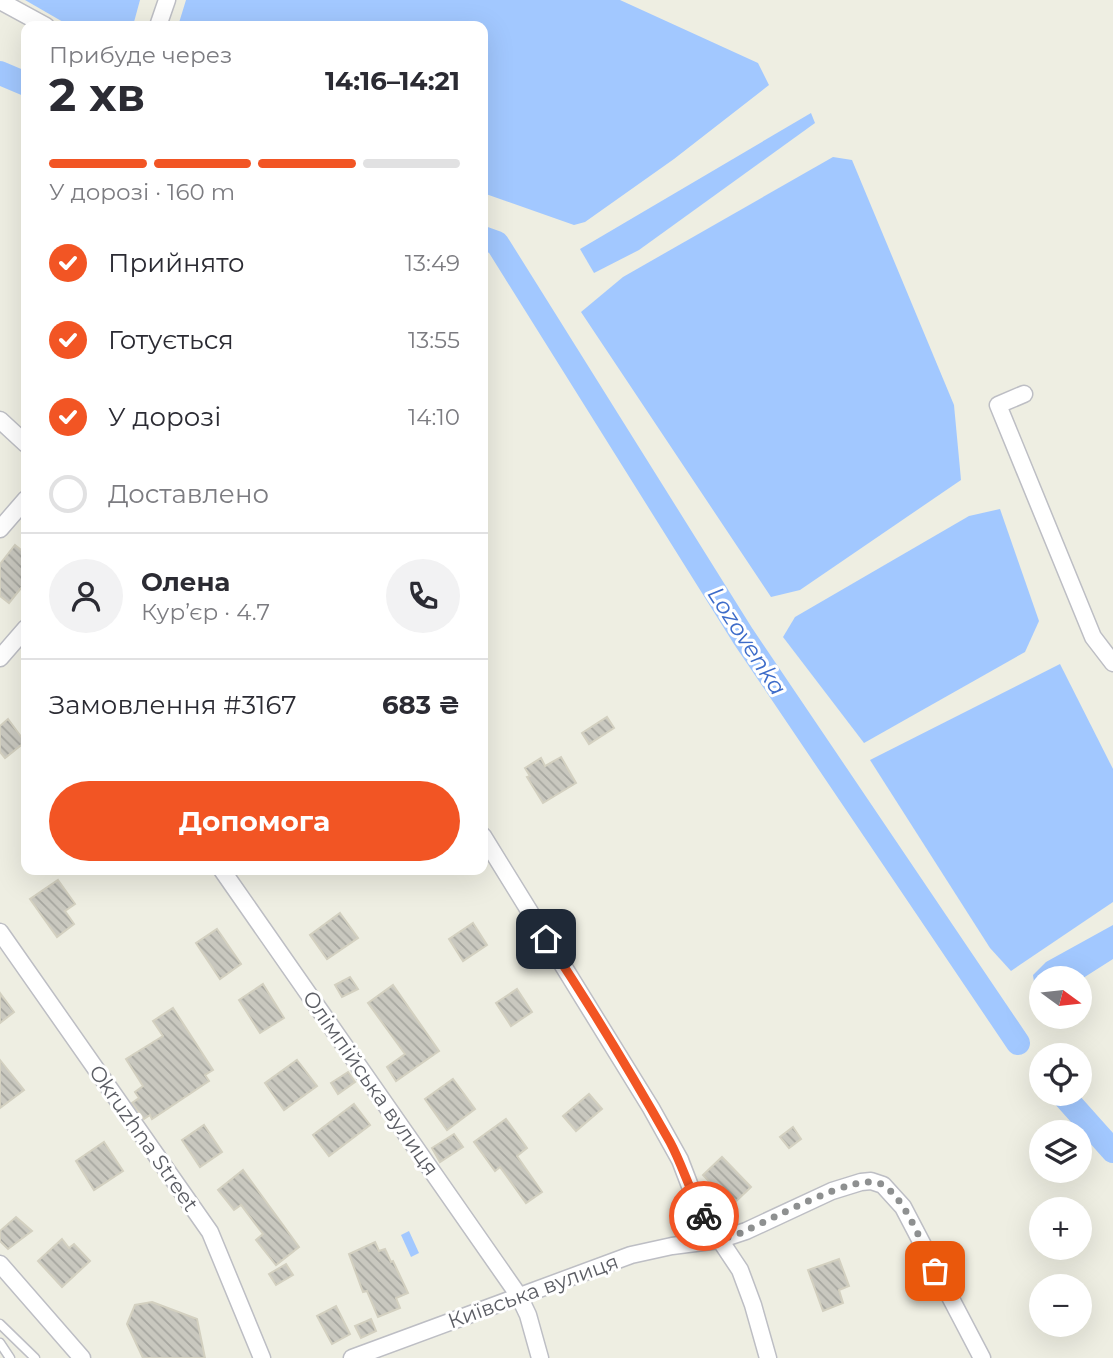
<!DOCTYPE html>
<html lang="uk">
<meta charset="utf-8">
<style>
body{margin:0;font-family:Montserrat,sans-serif;background:#f2f2f3;color:#2b2b33;height:100vh;display:flex;flex-direction:column;font-size:26px;white-space:nowrap}
*{box-sizing:border-box;margin:0}
p{font-size:23px;color:#7c7c81}
.icon{flex:none;width:38px;height:38px;fill:none;stroke:currentColor;stroke-width:2;stroke-linecap:round;stroke-linejoin:round}
.map{position:relative;flex:1;overflow:hidden}
.sheet{position:absolute;left:21px;top:21px;width:467px;height:854px;display:flex;flex-direction:column;background:#fff;border-radius:14px;box-shadow:0 7px 28px #0002}
.sheet>*{flex:none}
.needle{width:46px;rotate:105deg}
.fabs{position:absolute;left:1029px;top:966px;display:grid;gap:14px}
.fabs a{display:grid;place-items:center;width:63px;height:63px;border-radius:50%;background:#fff;box-shadow:0 7px 28px #0002;font-size:35px}
.pin{position:absolute;display:grid;place-items:center;width:60px;height:60px;color:#fff;margin:-30px;border-radius:14px;box-shadow:0 4px 10px #0006}
.courier{position:absolute;display:grid;place-items:center;width:70px;height:70px;margin:-35px;border:5px solid #f25524;border-radius:50%;background:#fff;color:#222;box-shadow:0 2px 9px #0007}
.overview em{font-style:normal;font-weight:700}
.overview div{display:flex;flex-direction:column-reverse}
.overview{display:flex;align-items:center;justify-content:space-between;height:119px;padding:0 28px}
h1{font-size:46px;font-weight:700;line-height:52px}
.bar{display:grid;grid-template-columns:repeat(4,1fr);gap:10px 7px;align-content:center;height:84px;padding:0 28px}
.bar i{height:9px;border-radius:5px;background:#e1e1e2}
.bar .current{background:#f25524}
.bar p{grid-column:span 4}
.line{display:flex;align-items:center;gap:18px;padding:0 28px;border-top:2px solid #e1e1e2}
.line div{flex:1}
.round{display:grid;place-items:center;flex:none;width:74px;height:74px;border-radius:37px;background:#f2f2f3}
ol{padding:0 28px;list-style:none}
li{display:flex;align-items:center;gap:21px;height:77px}
li p{margin-inline-start:auto}
li .icon{padding:7px;border-radius:50%;background:#f25524;color:#fff;stroke-width:4}
li:last-child{color:#7c7c81}
li i{width:38px;height:38px;border:4px solid #e1e1e2;border-radius:50%}
.primary-button{display:flex;gap:14px;margin-top:auto;padding:14px 28px}
.primary-button a{flex:1;height:80px;border-radius:42px;background:#f25524;color:#fff;font-size:28px;font-weight:700;line-height:80px;text-align:center}
.map>svg:first-child{display:block}
.water{fill:#a2c8ff}
.lines{fill:none;stroke-linecap:round;stroke-linejoin:round}
.river{stroke:#a2c8ff;stroke-width:24}
.building{fill:url(#building-back-hatch);stroke:#d3d0c0;stroke-width:2}
.lane-casing{stroke:#bdbec4;stroke-width:11}
.street-casing{stroke:#bdbec4;stroke-width:19}
.lane{stroke:#fff;stroke-width:8}
.street{stroke:#fff;stroke-width:16}
.done{stroke:#8e9090;stroke-width:7;stroke-dasharray:0 12.6}
.route{stroke:#f25524;stroke-width:9}
.labels{text-anchor:middle;dominant-baseline:central;stroke-width:6;stroke-linejoin:round;paint-order:stroke}
.street-label{font-size:21px;fill:#5b5d64;stroke:#fff}
.water-label{font-size:23px;font-style:italic;fill:#3d6cc9;stroke:#fff}
</style>
<div class="map">
<svg width="1113" height="1358" viewBox="0 0 1113 1358">
<defs>
<pattern id="building-back-hatch" width="6" height="6" patternUnits="userSpaceOnUse" patternTransform="scale(1.75)"><rect width="6" height="6" fill="#c9c8bf"/><path d="M-1 5l2 2M0 0l6 6M5-1l2 2" fill="none" stroke="#a6a69f"/></pattern>
</defs>
<rect width="100%" height="100%" fill="#eeeee2"/>
<g class="water">
<polygon points="25,0 140,0 134,22 129,26 70,26"/>
<polygon points="186,0 620,0 758,63 769,85 674,159 585,222 574,225 483,193 483,26 178,26"/>
<polygon points="811,113 815,123 639,250 594,273 580,249"/>
<polygon points="833,157 852,160 954,405 961,480 800,590 771,597 581,312 623,277"/>
<polygon points="1000,509 1039,621 1025,652 864,743 783,637 795,617 969,516"/>
<polygon points="1060,664 1113,769 1113,902 1011,971 990,948 870,760"/>
<polygon points="1113,925 1113,959 1080,980 1041,978 1041,996 1036,996 1033,975 1046,962"/>
<polygon points="409,1231 419,1253 411,1257 401,1235"/>
</g>
<g class="lines">
<g class="river">
<polyline points="0,73 26,84"/>
<polyline points="483,238 497,243 743,636 1018,1043"/>
<polyline points="1062,1094 1113,1151"/>
</g>
</g>
<g class="building">
<polygon points="15,545 26,554 26,582 9,603 0,596 0,564"/>
<polygon points="607,717 614,728 589,744 582,733"/>
<polygon points="8,719 25,742 5,758 0,752 0,726"/>
<polygon points="561,757 576,783 543,803 527,777 530,776 525,768 541,758 545,766"/>
<polygon points="58,880 75,904 65,911 74,924 57,937 30,899"/>
<polygon points="340,913 358,938 327,959 310,935"/>
<polygon points="473,923 487,945 463,961 449,939"/>
<polygon points="217,929 241,964 220,979 196,943"/>
<polygon points="350,977 358,989 342,997 335,985"/>
<polygon points="263,984 284,1018 260,1033 239,1000"/>
<polygon points="393,985 439,1051 396,1081 387,1067 405,1054 368,1003"/>
<polygon points="517,989 532,1012 511,1026 496,1003"/>
<polygon points="0,993 14,1012 0,1023"/>
<polygon points="173,1008 213,1070 205,1075 209,1081 152,1119 150,1115 144,1119 132,1103 139,1098 135,1092 143,1086 126,1059 163,1036 153,1021"/>
<polygon points="0,1060 24,1090 0,1108"/>
<polygon points="297,1060 317,1086 284,1110 265,1083"/>
<polygon points="348,1072 355,1082 338,1094 331,1083"/>
<polygon points="453,1079 475,1109 447,1130 425,1099"/>
<polygon points="589,1094 602,1109 576,1131 563,1116"/>
<polygon points="354,1104 370,1125 329,1156 313,1135"/>
<polygon points="506,1119 527,1148 517,1156 542,1192 526,1203 500,1167 495,1171 474,1142"/>
<polygon points="204,1125 222,1152 200,1167 182,1140"/>
<polygon points="793,1127 801,1139 789,1148 780,1137"/>
<polygon points="454,1134 463,1147 440,1162 432,1148"/>
<polygon points="104,1142 123,1171 94,1190 76,1161"/>
<polygon points="722,1157 751,1187 732,1205 703,1175"/>
<polygon points="243,1170 299,1247 276,1265 256,1240 263,1234 241,1205 234,1210 218,1190"/>
<polygon points="16,1217 32,1231 8,1249 0,1241 0,1231"/>
<polygon points="62,1239 69,1248 74,1244 90,1261 62,1287 38,1261"/>
<polygon points="375,1242 379,1251 385,1249 391,1262 393,1261 408,1293 396,1298 400,1308 378,1317 367,1291 363,1292 349,1254"/>
<polygon points="839,1259 849,1286 839,1290 843,1303 823,1311 808,1270"/>
<polygon points="286,1264 293,1275 276,1285 269,1274"/>
<polygon points="152,1302 197,1319 205,1358 143,1358 127,1324 135,1305"/>
<polygon points="336,1306 350,1334 332,1344 317,1316"/>
<polygon points="371,1319 376,1331 361,1338 355,1326"/>
</g>
<g class="lines">
<g class="lane-casing">
<g id="lane">
<polyline points="0,1324 35,1358"/>
<polyline points="0,1343 10,1358"/>
</g>
</g>
<g class="street-casing">
<g id="street">
<polyline points="0,1 46,26"/>
<polyline points="158,26 167,0"/>
<polyline points="1024,394 998,405 1093,637 1113,663"/>
<polyline points="0,420 26,444"/>
<polyline points="0,529 26,499"/>
<polyline points="0,658 26,628"/>
<polyline points="483,836 651,1108 680,1160 698,1207 740,1270 753,1305 768,1358"/>
<polyline points="222,870 519,1296 528,1315 540,1358"/>
<polyline points="0,932 210,1232 262,1358"/>
<polyline points="0,1264 82,1358"/>
<polyline points="352,1358 631,1255 672,1246 719,1240 746,1231 832,1191 861,1182 871,1181 883,1185 903,1207 982,1358"/>
</g>
</g>
<use href="#lane" class="lane"/>
<use href="#street" class="street"/>
</g>
<g class="lines">
<path class="done" d="M704 1216 719 1240C729 1237 740 1234 749 1229 775 1218 856 1172 881 1184 905 1196 923 1247 935 1271"/>
<path class="route" d="M546 939C590 1005 631 1073 670 1142 683 1166 690 1193 704 1216"/>
</g>
<g class="labels">
<g class="street-label">
<text transform="translate(371 1083) rotate(55)">Олімпійська вулиця</text>
<text transform="translate(144 1138) rotate(55)">Okruzhna Street</text>
<text transform="translate(533 1291) rotate(-20)">Київська вулиця</text>
</g>
<g class="water-label">
<text transform="translate(747 641) rotate(57)">Lozovenka</text>
</g>
</g>
</svg>
<div class="fabs">
<a><svg class="needle" viewBox="-14 -14 28 28"><path d="M0-13l5 13h-10z" fill="#e53935"/><path d="M0 13l5-13h-10z" fill="#7c7c81"/></svg></a>
<a><svg class="icon" aria-label="locate" viewBox="0 0 24 24"><circle cx="12" cy="12" r="6"/><path d="M12 2v4M12 18v4M2 12h4M18 12h4"/></svg></a>
<a><svg class="icon" aria-label="layers" viewBox="0 0 24 24"><path d="M12 4l9 5-9 5-9-5zM3 14l9 5 9-5"/></svg></a>
<a>+</a>
<a>−</a>
</div>
<div class="pin" style="left:935px;top:1271px;background:#ea580c"><svg class="icon" aria-label="bag" viewBox="0 0 24 24"><path d="M5 8h14l-1 12H6zM9 8a3 3 0 0 1 6 0"/></svg></div>
<div class="pin" style="left:546px;top:939px;background:#1f2937"><svg class="icon" aria-label="home" viewBox="0 0 24 24"><path d="M3 11l9-7 9 7M6 9v11h12V9"/></svg></div>
<div class="courier" style="left:704px;top:1216px"><svg class="icon" aria-label="bike" viewBox="0 0 24 24"><circle cx="6" cy="16" r="4"/><circle cx="18" cy="16" r="4"/><path d="M6 16l4-8h5l3 8M10 8l3 8H6M13 5h3"/></svg></div>
<section class="sheet">
<div class="overview"><div><h1>2 хв</h1><p>Прибуде через</p></div><em>14:16–14:21</em></div>
<div class="bar"><i class="current"></i><i class="current"></i><i class="current"></i><i></i><p>У дорозі · 160 m</p></div>
<ol>
<li><svg class="icon" aria-label="check" viewBox="0 0 24 24"><path d="M5 12l5 5 9-10"/></svg>Прийнято<p>13:49</p></li>
<li><svg class="icon" aria-label="check" viewBox="0 0 24 24"><path d="M5 12l5 5 9-10"/></svg>Готується<p>13:55</p></li>
<li><svg class="icon" aria-label="check" viewBox="0 0 24 24"><path d="M5 12l5 5 9-10"/></svg>У дорозі<p>14:10</p></li>
<li><i></i>Доставлено</li>
</ol>
<div class="line" style="height:126px"><a class="round"><svg class="icon" aria-label="person" viewBox="0 0 24 24"><circle cx="12" cy="8" r="4"/><path d="M4 21q1-7 8-7t8 7"/></svg></a><div><b>Олена</b><p>Кур’єр · 4.7</p></div><a class="round"><svg class="icon" aria-label="phone" viewBox="0 0 24 24"><path d="M5 4h4l2 5-3 2q2 4 5 5l2-3 5 2v4C11 20 4 13 5 4z"/></svg></a></div>
<div class="line" style="height:91px"><div>Замовлення #3167</div><b>683 ₴</b></div>
<div class="primary-button"><a>Допомога</a></div>
</section>
</div>
